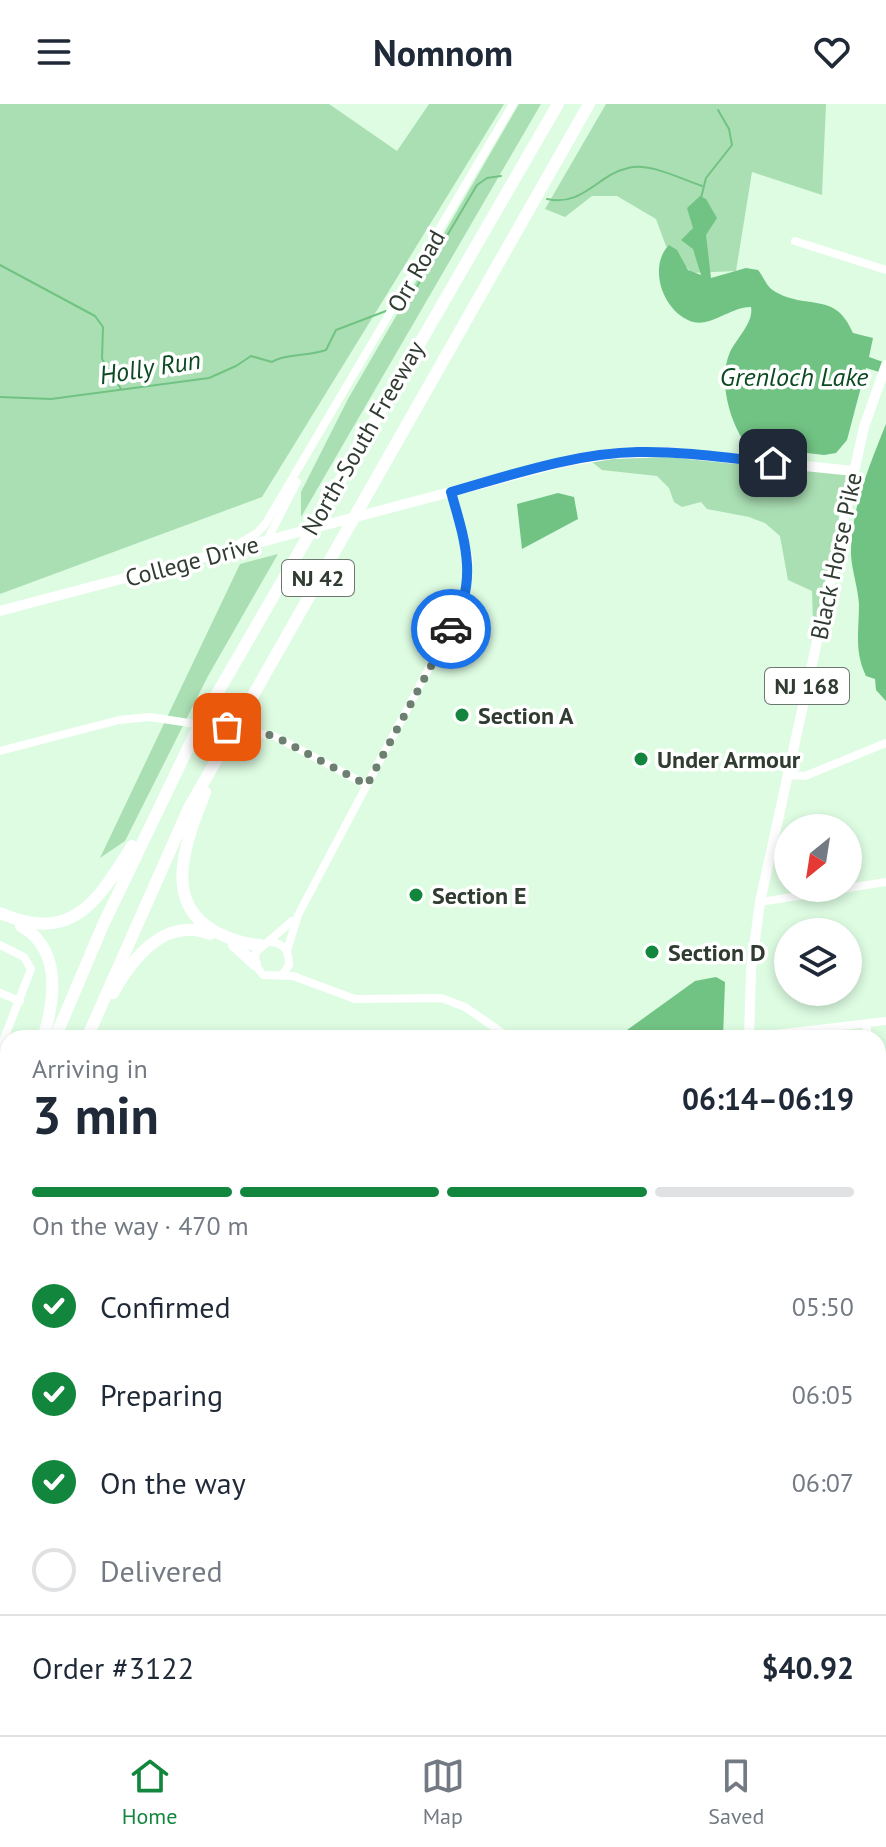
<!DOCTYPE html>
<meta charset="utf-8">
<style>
body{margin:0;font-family:"PT Sans",sans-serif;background:#f2f2f3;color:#1f2937;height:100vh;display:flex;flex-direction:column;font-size:30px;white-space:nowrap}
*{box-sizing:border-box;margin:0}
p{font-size:26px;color:#747a83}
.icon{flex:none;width:44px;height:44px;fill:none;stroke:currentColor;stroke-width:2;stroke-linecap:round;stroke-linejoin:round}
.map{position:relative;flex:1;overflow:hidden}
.drawer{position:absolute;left:0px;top:926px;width:886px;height:706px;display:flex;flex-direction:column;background:#fff;border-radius:24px 24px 0 0;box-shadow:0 4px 12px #0003}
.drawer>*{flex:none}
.needle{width:52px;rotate:210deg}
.tools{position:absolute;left:774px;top:710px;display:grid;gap:16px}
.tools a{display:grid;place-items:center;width:88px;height:88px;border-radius:50%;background:#fff;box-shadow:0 4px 12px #0003;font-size:40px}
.pin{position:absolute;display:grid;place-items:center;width:68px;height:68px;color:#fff;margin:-34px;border-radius:16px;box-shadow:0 4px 12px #0006}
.courier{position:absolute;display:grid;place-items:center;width:80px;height:80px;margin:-40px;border:6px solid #1a73e8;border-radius:50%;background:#fff;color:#222;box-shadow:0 2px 10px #0007}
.summary em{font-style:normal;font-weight:700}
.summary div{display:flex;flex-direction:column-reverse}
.summary{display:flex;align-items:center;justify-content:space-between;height:136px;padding:0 32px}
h1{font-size:52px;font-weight:700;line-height:60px}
.bar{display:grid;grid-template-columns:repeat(4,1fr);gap:12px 8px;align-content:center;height:96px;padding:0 32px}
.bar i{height:10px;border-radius:6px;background:#e0e1e3}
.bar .active{background:#13863e}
.bar p{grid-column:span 4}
.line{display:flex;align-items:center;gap:20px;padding:0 32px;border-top:2px solid #e0e1e3}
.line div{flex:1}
ol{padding:0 32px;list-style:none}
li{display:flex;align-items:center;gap:24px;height:88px}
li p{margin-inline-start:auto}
li .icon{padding:8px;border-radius:50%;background:#13863e;color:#fff;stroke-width:4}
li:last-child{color:#747a83}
li i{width:44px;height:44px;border:4px solid #e0e1e3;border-radius:50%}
header{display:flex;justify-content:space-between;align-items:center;height:104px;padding:0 32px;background:#fff;font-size:36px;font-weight:700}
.tabs{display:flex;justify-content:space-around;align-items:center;height:112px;border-top:2px solid #e0e1e3;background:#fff;font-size:22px;color:#747a83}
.tabs a{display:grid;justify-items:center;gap:4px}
.tabs .active{color:#13863e}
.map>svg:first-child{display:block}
.green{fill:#aadfb3}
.water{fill:#71c383}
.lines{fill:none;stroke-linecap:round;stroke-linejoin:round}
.stream{stroke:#71c383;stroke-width:2}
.minor{stroke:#fff;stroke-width:8}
.major{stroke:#fff;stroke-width:10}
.highway{stroke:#fff;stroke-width:12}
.done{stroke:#6d7f70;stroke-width:8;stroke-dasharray:0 14.4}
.route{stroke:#1a73e8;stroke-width:10}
.poi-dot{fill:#13863e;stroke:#fff;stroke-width:3}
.labels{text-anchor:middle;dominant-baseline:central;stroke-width:7;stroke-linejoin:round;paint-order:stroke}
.shield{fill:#fff;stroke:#6e7670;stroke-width:2}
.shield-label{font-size:22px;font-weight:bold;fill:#303c32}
.street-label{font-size:24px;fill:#303c32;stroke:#fff}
.poi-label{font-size:24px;font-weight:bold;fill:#303c32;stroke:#fff;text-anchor:start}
.water-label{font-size:26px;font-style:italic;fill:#0c4a21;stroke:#fff}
</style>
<header><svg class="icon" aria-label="menu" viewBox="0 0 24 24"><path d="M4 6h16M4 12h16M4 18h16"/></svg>Nomnom<svg class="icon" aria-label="heart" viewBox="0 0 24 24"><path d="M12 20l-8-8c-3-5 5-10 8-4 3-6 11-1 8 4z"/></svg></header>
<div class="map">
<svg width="886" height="1631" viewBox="0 0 886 1631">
<rect width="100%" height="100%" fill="#ddfce2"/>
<g class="green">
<polygon points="0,0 329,0 397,47 429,0 504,0 262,393 0,490"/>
<polygon points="519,0 541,0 301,413 301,388 348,295"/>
<polygon points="606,0 826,0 822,91 752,68 736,167 692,169 666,142 656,115 617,92 592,92 565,113 545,105"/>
<polygon points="636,348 854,367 814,549 812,487 788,476 780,432 765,419 749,413 707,405 701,398 682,403 674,398 669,384 657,372 602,366 587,354"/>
<polygon points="278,450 208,572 125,737 100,754 240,460"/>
<polygon points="8,1262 8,1372 0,1370 0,1279"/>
</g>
<g class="water">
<path d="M700 92 706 95 717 114 706 131 711 174 746 164 758 166C764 173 766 182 774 187 807 207 835 186 853 229L873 234 869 253 886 259V270L866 264 847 336 836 349 824 351 781 346 767 338 745 339C729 316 718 275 730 248 737 234 754 218 751 203 731 202 710 225 690 217 662 206 648 162 669 141L677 146 688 166 701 171 693 145 681 136 693 124 687 104Z"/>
<path d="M886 320V597L876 586 875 575 866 572C854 547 859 527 859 500 858 484 852 467 851 451 850 407 870 360 886 320Z"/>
<polygon points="558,389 574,393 578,415 522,445 517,400"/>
<polygon points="716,873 725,878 723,934 616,934 695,877"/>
</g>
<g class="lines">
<g class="stream">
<polyline points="701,94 706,74 732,41 729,25 718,6"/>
<path d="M547 95C583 103 597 71 628 64 649 58 681 75 702 82"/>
<polyline points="0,161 95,212 103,223 102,255 121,285"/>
<polyline points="396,206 406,201 477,81 487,74 501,72"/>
<path d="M0 293 51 295 209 274 236 262 251 252 272 258C283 250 310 252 326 246L336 226 386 207"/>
</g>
<g class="minor">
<polyline points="795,137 886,166"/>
<polyline points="266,438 297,378"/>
<polyline points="235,442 257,429 266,419 513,0"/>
<polyline points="0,647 119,616 150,613 274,632 367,681"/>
<polyline points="787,671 805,672 886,639"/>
<polyline points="760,798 886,778"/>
<polyline points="292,817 256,848 255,860 263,871 293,872 355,895 441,894 465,903 510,934"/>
<path d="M270 838C284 839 289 847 289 861L282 871"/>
<polyline points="0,841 24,853 31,865 0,945"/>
<polyline points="287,847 298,811 465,496 469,454 451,388"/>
<polyline points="0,889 20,897"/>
<polyline points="866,920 868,934"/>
<polyline points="749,933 886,917"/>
<polyline points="878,987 886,998"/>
<polyline points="878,1097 886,1097"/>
<polyline points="0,1255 8,1255"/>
<polyline points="878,1299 886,1301"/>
<polyline points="0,1417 8,1419"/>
<polyline points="0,1506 8,1508"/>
<polyline points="0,1612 8,1614"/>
<polyline points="42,1624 69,1631"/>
<polyline points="98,1631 106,1628 750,1627"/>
</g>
<g class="major">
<polyline points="0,507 564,358 612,350 668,348 854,367"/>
<polyline points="749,934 751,866 760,798 864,323 886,261"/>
<polyline points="750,1631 750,1624"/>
</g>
<g class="highway">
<path d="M205 688C189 732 159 796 214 827 229 835 243 840 260 841"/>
<path d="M0 809C71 840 97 799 132 742"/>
<path d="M21 822C62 845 55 896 43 934"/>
<polyline points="234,841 255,860"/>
<path d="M113 889C132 855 165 812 210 830"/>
<polyline points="55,934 103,821 199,621 558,0"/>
<polyline points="87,934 189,704 589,0"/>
<polyline points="0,1073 8,1052"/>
<polyline points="0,1159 8,1136"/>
</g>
</g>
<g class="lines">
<polyline class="done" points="227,623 274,632 367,681 451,525"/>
<path class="route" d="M451 525C479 477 465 437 451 388 511 371 575 349 638 348 683 347 728 354 773 359"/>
</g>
<g class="poi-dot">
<circle cx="462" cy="611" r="8"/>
<circle cx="641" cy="655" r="8"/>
<circle cx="416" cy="791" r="8"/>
<circle cx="652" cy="848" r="8"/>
</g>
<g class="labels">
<g class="shield">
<rect x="282" y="456" width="72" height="36" rx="6"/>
<rect x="765" y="564" width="84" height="36" rx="6"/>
</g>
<g class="shield-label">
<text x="318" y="474">NJ 42</text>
<text x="807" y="582">NJ 168</text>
</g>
<g class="street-label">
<text transform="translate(416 167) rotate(-60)">Orr Road</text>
<text transform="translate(363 334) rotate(-60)">North-South Freeway</text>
<text transform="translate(836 452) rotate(-78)">Black Horse Pike</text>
<text transform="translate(192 457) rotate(-15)">College Drive</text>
</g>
<g class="poi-label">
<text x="478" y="611">Section A</text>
<text x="657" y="655">Under Armour</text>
<text x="432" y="791">Section E</text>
<text x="668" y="848">Section D</text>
</g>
<g class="water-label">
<text transform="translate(150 263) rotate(-9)">Holly Run</text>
<text x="794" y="272">Grenloch Lake</text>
</g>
</g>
</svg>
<div class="tools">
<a><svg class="needle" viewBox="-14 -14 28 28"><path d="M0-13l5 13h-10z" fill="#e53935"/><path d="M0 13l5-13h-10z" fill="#747a83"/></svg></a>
<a><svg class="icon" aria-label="layers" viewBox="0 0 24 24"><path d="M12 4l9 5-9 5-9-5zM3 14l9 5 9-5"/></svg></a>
</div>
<div class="pin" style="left:227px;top:623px;background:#ea580c"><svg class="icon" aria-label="bag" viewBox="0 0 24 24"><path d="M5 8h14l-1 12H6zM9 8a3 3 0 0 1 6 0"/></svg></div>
<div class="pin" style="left:773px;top:359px;background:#1f2937"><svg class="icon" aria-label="home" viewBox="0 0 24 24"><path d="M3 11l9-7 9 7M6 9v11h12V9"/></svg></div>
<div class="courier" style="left:451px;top:525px"><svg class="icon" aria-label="car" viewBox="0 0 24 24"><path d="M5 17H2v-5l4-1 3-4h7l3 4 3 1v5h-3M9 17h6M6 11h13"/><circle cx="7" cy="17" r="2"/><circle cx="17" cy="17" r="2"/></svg></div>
<section class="drawer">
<div class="summary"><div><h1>3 min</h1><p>Arriving in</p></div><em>06:14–06:19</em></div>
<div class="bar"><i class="active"></i><i class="active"></i><i class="active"></i><i></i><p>On the way · 470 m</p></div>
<ol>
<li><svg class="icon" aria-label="check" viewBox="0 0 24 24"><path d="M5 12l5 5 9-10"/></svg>Confirmed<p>05:50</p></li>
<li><svg class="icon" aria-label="check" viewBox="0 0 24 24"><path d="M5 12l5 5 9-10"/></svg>Preparing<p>06:05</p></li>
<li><svg class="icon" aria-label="check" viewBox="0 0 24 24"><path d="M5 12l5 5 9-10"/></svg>On the way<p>06:07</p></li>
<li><i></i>Delivered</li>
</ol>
<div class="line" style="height:104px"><div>Order #3122</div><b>$40.92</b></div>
</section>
</div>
<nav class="tabs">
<a class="active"><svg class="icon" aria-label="home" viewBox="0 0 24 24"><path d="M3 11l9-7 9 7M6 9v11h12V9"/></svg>Home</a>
<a><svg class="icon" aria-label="map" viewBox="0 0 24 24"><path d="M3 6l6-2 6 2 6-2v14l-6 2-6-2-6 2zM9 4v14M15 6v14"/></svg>Map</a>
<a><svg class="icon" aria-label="saved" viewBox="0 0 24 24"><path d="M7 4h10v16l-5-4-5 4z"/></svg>Saved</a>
</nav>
